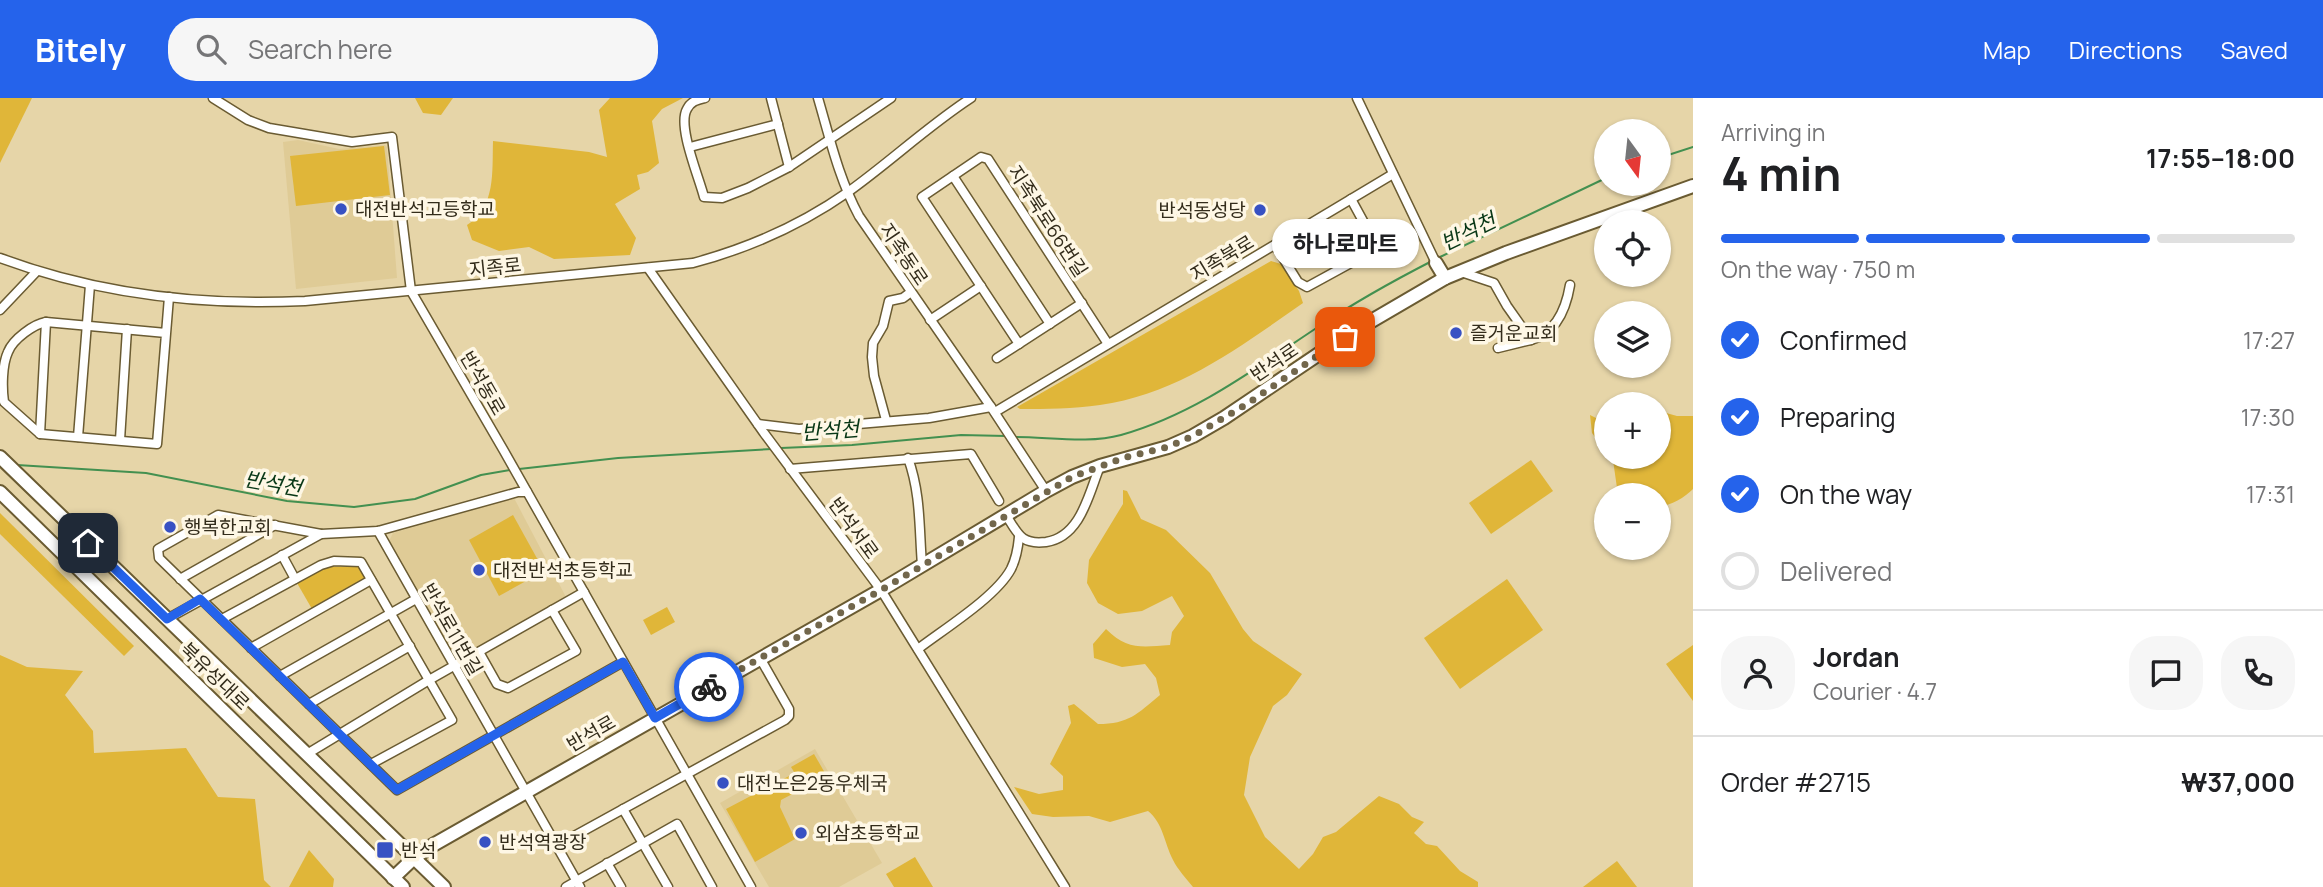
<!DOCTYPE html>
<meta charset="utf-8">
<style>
body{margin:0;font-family:Manrope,"Noto Sans KR",sans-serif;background:#f6f6f6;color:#202124;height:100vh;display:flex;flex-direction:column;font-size:26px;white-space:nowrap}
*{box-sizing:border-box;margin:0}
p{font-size:23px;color:#757577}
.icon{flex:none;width:38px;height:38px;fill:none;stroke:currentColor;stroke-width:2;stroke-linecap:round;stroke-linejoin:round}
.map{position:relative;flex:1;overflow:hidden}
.drawer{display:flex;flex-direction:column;background:#fff;width:630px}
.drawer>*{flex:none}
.needle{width:46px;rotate:165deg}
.fabs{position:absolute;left:1594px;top:21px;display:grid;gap:14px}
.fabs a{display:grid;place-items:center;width:77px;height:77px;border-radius:50%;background:#fff;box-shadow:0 2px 5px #0004;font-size:35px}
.pin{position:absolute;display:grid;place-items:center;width:60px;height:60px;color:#fff;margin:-30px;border-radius:14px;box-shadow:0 4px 10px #0006}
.courier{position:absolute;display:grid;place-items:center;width:70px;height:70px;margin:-35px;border:5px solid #2563eb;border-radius:50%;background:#fff;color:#222;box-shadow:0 2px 9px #0007}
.bubble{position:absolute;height:49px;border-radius:24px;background:#fff;box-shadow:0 2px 5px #0004;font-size:23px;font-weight:700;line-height:49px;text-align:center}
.head em{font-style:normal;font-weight:700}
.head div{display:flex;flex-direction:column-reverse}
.head{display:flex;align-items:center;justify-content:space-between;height:119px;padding:0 28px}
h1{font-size:46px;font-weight:700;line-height:52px}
.bar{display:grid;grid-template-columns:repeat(4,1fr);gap:10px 7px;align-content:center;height:84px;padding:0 28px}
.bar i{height:9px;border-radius:5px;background:#e0e0e0}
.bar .active{background:#2563eb}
.bar p{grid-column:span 4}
.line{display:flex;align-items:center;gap:18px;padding:0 28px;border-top:2px solid #e0e0e0}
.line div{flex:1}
.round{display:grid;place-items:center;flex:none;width:74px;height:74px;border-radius:28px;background:#f6f6f6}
ol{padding:0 28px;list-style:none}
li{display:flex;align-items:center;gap:21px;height:77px}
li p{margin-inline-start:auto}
li .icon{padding:7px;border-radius:50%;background:#2563eb;color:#fff;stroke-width:4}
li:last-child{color:#757577}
li i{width:38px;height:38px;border:4px solid #e0e0e0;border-radius:50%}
header{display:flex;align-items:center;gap:42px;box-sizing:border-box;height:98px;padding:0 35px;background:#2563eb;color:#fff}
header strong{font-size:33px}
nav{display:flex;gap:38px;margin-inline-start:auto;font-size:24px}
.search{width:490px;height:63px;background:#f6f6f6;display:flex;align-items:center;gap:18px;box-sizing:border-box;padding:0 24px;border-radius:28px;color:#757577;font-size:26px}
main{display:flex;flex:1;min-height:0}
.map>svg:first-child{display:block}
.built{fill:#dfcb96}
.green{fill:#e0b639}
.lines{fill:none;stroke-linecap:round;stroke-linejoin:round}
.stream{stroke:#439050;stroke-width:2}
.street-casing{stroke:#6a5b32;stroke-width:11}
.secondary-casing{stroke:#6a5b32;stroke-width:16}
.primary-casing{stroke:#6a5b32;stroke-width:16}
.street{stroke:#fff;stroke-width:8}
.secondary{stroke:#fff;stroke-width:12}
.primary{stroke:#fff;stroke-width:12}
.done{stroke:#72674c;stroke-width:7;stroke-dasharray:0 12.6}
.route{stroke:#2563eb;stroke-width:9}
.poi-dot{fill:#3851c3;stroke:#fef7e5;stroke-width:2.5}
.labels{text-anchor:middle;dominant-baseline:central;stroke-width:7;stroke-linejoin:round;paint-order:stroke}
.poi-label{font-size:19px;fill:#332c1b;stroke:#fef7e5;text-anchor:start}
.street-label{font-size:19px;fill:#332c1b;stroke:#fef7e5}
.water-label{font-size:21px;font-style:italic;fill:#083716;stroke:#fef7e5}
</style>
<header>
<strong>Bitely</strong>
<div class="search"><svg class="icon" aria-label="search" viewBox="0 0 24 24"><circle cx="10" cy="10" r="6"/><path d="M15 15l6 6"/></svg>Search here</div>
<nav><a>Map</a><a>Directions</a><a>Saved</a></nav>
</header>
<main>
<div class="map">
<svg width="1693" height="789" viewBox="0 0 1693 789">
<rect width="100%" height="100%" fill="#e6d5a8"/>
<g class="built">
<polygon points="298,42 339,51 385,47 387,49 397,180 296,191 283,44"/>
<polygon points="514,400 567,501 460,561 455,559 389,443 393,435"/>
<polygon points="815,651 882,765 839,789 769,789 720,705"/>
</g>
<g class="green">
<polygon points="0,0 32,0 0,65"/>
<polygon points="415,0 453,0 441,17 423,15"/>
<path d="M610 0H683L662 11 652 23 659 65 648 74 637 77 640 91 615 106 636 140 630 157 554 161 529 149 499 153 472 142 467 127C496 109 492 74 493 43L589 54 607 59 599 12Z"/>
<polygon points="384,48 390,97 296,108 290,58"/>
<path d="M1271 163 1281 166 1299 193 1303 205C1240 249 1178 296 1100 307 1073 311 1046 311 1020 311L1017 309Z"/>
<path d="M1659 313 1677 318H1693V391C1685 399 1671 408 1659 408V397H1626L1617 390 1613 362 1611 359H1659Z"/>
<polygon points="1590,317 1606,325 1606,354 1592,335"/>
<polygon points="1531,362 1553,393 1491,436 1469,405"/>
<path d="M1123 392 1127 393 1141 421 1166 432 1210 475 1243 531 1253 543 1302 576 1287 597 1273 608 1250 659 1244 697 1265 739 1299 771 1313 756 1323 739 1336 734 1379 698 1399 706 1412 719 1424 724 1414 735 1426 746 1437 748 1460 773 1478 784V789H1193C1186 780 1178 772 1173 762 1164 744 1163 725 1148 713L1110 724 1089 718 1053 719 1032 716 1014 689 1039 696 1063 692V678L1050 666 1071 625 1068 608 1074 606 1098 626C1129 626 1137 616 1160 597L1156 580 1145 566 1122 569 1094 560 1093 546 1106 531C1127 552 1141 549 1170 547L1172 534 1184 518 1172 498 1142 513 1118 516 1098 505 1087 485 1089 462 1123 406Z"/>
<polygon points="0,415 134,548 124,558 0,436"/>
<polygon points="513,417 544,473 499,498 469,442"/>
<polygon points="359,468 365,477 364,481 312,511 297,485 325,469"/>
<polygon points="1507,481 1543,532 1460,591 1424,540"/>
<polygon points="667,509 675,524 651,537 643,522"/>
<polygon points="1693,547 1693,603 1666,566"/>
<polygon points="0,557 27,569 83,573 65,597 93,633 94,655 186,650 218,699 255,701 264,782 271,789 0,789"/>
<polygon points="814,656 829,682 807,695 791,669"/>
<polygon points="791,677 800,692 781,702 780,709 795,741 755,764 726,711"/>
<polygon points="309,752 334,781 333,789 289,789"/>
<polygon points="915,759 933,789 894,789 886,776"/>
<polygon points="1617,763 1637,789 1583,789"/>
</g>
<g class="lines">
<g class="stream">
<polyline points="1659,60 1693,49"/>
<polyline points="1440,159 1606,80"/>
<path d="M1015 339C1049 339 1089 346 1121 337 1196 316 1257 269 1321 227 1357 203 1393 183 1432 163"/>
<polyline points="781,350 852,347 961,337 1006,338"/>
<polyline points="17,367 146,375 287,403 354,409 415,401 481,377 510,372"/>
<polyline points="519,371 618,360 772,351"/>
</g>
<g class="street-casing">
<g id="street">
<polyline points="213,0 248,22 269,30 352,44 392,39 411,193 504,353 751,789"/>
<path d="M705 0C697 2 691 3 687 11 677 28 699 79 704 99L722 100 748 90 789 69 891 0"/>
<polyline points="771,0 789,69"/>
<path d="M818 0C830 41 839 81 859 118L991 309 1046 393"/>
<polyline points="1357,0 1436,165"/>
<polyline points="690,49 778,26"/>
<polyline points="953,78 1050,226"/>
<polyline points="1275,147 1298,184 1307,189 1371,154 1375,145 1351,101"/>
<path d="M0 160C97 196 202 208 305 203L693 165C749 150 801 127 848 94 890 64 928 28 971 0"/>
<polyline points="648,170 764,335 881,492 1065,789"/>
<polyline points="1461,174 1494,185 1507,208 1531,242 1498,250"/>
<polyline points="0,212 37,173"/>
<polyline points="930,222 981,188"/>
<path d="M166 235 46 224C34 226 13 241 8 254 2 267 2 290 4 304L40 336 157 346 169 199"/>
<path d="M1531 242C1556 235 1566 211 1570 187"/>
<polyline points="1019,246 922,99 981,59 988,61 1108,246"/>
<polyline points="997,260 1082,205"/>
<polyline points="995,314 1393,76"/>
<polyline points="886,322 874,278 872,259 873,245 883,228 889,203 903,200 911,194"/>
<polyline points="758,326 799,331 929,320 991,309"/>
<polyline points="40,336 46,224"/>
<polyline points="78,339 90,187"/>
<polyline points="120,342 127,231"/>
<path d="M908 360C921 396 919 430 922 467"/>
<polyline points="790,371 971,356 999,403"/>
<path d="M1006 417C1018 436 1021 447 1046 444 1081 439 1089 395 1100 368"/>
<polyline points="378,433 580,789"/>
<polyline points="321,436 218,417 158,451 159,460 397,692 623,564"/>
<polyline points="282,457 295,481"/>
<polyline points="180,481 275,427"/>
<polyline points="167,521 321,436 378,433 518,394 527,394"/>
<polyline points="222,521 321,467 334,463 361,464 452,622 371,666"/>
<polyline points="251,550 371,482"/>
<path d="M918 551C944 531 996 499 1011 471 1016 461 1018 450 1019 439"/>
<polyline points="479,554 497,586 508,590 576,553 552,512"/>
<polyline points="280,578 416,501"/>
<polyline points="309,606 410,548"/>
<polyline points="307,656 429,582 584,494"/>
<polyline points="623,711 668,789"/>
<polyline points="556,748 785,622 789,618 789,611 760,560"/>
<polyline points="607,765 621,789"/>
<polyline points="566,789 677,726 712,789"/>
</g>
</g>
<g class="secondary-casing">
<g id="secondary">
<polyline points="1436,165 1445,180"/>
<polyline points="393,780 415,759 433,747 881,492 1046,393 1072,379 1100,368 1168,349 1193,338 1224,320 1344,239 1445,180 1506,155 1693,88"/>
</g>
</g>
<g class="primary-casing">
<g id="primary">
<polyline points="0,359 444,789"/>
<polyline points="0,394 403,789"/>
</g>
</g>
<use href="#street" class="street"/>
<use href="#secondary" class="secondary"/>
<use href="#primary" class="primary"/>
</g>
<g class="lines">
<polyline class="done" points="709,589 881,492 1072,379 1123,360 1168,349 1193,338 1247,306 1345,239"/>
<polyline class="route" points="88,445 167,521 200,501 397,692 623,564 655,620 709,589"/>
</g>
<g class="poi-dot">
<circle cx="341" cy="111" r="7"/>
<circle cx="1260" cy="112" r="7"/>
<circle cx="1456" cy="235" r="7"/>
<circle cx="170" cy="429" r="7"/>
<circle cx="479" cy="472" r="7"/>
<circle cx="723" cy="685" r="7"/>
<circle cx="801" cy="735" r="7"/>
<circle cx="485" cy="744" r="7"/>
<rect x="376" y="743" width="18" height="18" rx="3.5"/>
</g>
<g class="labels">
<g class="poi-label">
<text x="355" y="111">대전반석고등학교</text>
<text x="1246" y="112" text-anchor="end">반석동성당</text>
<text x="1470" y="235">즐거운교회</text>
<text x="184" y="429">행복한교회</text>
<text x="493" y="472">대전반석초등학교</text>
<text x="737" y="685">대전노은2동우체국</text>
<text x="815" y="735">외삼초등학교</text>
<text x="499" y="744">반석역광장</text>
<text x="401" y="752">반석</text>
</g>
<g class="street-label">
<text transform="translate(1048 123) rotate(57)">지족북로66번길</text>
<text transform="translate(904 156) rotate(56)">지족동로</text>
<text transform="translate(1222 160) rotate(-31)">지족북로</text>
<text transform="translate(495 169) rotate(-6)">지족로</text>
<text transform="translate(1274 264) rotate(-34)">반석로</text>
<text transform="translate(483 285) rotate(60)">반석동로</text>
<text transform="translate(854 430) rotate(54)">반석서로</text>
<text transform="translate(452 531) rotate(60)">반석로11번길</text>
<text transform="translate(215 578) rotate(44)">북유성대로</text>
<text transform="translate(591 635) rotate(-30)">반석로</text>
</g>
<g class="water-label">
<text transform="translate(1468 133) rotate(-26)">반석천</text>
<text transform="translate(830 332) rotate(-4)">반석천</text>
<text transform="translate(273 385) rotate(10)">반석천</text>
</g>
</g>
</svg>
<div class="fabs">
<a><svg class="needle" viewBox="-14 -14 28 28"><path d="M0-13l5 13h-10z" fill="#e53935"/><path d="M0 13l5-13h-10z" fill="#757577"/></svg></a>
<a><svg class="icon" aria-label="locate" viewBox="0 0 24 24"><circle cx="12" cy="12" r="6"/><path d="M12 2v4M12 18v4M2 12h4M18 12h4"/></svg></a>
<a><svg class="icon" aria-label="layers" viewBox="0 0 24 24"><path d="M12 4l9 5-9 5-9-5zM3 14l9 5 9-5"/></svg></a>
<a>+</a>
<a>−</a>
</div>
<div class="pin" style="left:1345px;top:239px;background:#ea580c"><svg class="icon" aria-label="bag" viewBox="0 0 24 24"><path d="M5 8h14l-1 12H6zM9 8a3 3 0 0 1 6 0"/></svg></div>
<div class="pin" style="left:88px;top:445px;background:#1f2937"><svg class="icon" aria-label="home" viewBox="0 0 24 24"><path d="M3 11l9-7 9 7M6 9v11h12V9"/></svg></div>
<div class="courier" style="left:709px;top:589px"><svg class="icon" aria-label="bike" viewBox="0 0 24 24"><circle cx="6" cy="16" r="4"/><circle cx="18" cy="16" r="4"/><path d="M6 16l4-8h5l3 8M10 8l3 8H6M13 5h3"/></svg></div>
<div class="bubble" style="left:1272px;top:121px;width:147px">하나로마트</div>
</div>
<section class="drawer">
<div class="head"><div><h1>4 min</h1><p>Arriving in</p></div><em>17:55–18:00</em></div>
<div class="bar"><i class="active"></i><i class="active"></i><i class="active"></i><i></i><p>On the way · 750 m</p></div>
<ol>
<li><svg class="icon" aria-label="check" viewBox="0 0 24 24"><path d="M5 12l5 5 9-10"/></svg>Confirmed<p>17:27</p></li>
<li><svg class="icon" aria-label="check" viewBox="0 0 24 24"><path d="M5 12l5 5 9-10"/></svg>Preparing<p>17:30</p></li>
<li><svg class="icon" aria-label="check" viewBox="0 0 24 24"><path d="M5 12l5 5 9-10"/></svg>On the way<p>17:31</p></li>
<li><i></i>Delivered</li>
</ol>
<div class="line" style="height:126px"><a class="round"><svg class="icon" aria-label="person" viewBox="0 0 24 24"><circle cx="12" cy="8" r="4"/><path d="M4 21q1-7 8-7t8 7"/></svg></a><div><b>Jordan</b><p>Courier · 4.7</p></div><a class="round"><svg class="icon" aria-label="chat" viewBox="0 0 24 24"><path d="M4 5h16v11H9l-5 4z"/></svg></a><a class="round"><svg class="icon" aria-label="phone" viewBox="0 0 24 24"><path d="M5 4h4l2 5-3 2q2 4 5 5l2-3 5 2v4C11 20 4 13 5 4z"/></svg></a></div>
<div class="line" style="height:91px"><div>Order #2715</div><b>₩37,000</b></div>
</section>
</main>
